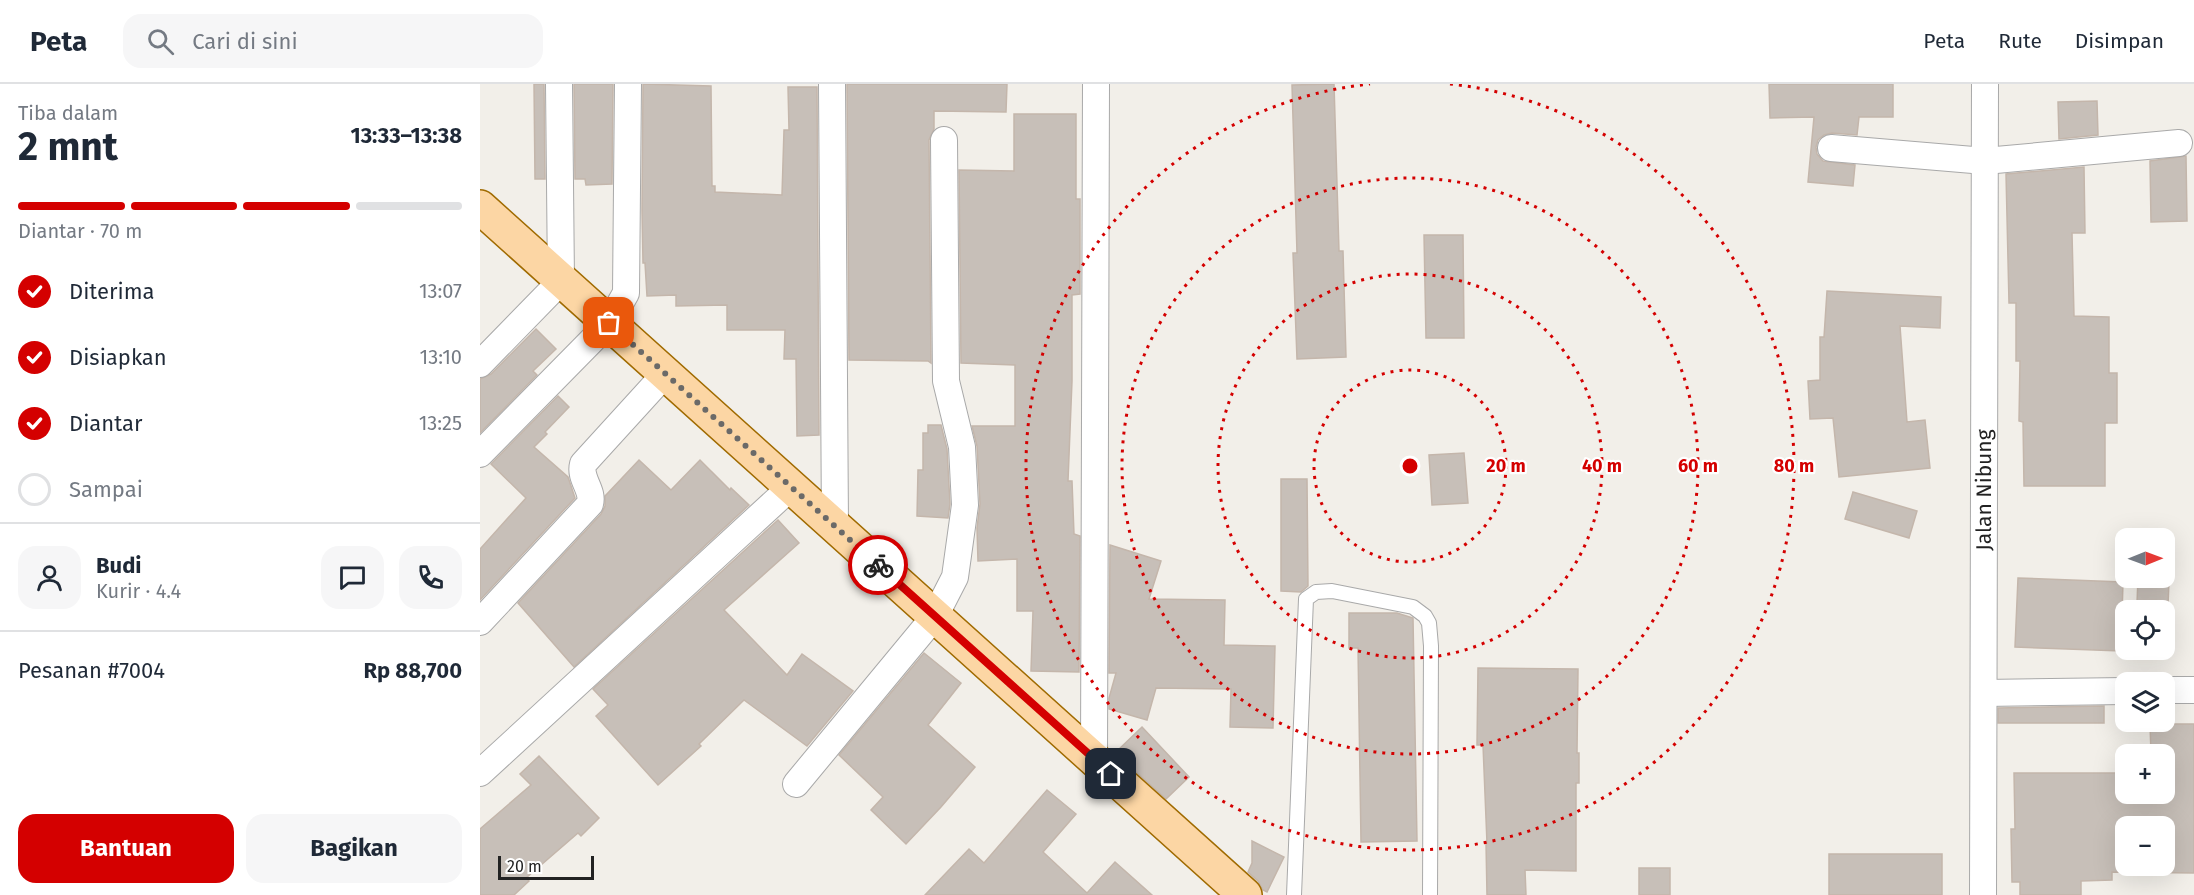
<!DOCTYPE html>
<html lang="id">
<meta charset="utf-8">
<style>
body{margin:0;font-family:"Fira Sans",sans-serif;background:#f6f6f7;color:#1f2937;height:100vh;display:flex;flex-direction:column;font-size:22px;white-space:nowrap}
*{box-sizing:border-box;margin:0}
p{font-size:20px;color:#747a83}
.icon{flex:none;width:33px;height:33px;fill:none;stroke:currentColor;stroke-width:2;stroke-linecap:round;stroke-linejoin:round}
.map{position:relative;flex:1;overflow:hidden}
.details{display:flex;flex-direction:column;background:#fff;width:480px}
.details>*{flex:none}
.needle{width:39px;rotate:89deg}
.tools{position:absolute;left:1635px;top:444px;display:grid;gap:12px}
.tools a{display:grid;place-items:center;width:60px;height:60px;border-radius:12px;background:#fff;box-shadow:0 6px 24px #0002;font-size:30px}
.scale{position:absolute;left:18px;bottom:15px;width:96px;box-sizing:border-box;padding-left:6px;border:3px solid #222;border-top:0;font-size:16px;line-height:21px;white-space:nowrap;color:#222;-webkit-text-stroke:4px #fff;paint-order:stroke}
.pin{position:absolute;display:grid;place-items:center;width:51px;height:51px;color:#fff;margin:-26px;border-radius:12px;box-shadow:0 3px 9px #0006}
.courier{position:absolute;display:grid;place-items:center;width:60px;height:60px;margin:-30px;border:4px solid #d40000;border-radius:50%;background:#fff;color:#222;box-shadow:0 2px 8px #0007}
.headline em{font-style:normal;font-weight:700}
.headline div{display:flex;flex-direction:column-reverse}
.headline{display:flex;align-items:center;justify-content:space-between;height:102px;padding:0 18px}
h1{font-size:39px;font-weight:700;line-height:45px}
.bar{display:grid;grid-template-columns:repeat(4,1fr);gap:9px 6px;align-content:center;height:72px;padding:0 18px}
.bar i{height:8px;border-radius:4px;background:#e0e1e3}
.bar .on{background:#d40000}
.bar p{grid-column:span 4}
.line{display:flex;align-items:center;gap:15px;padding:0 18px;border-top:2px solid #e0e1e3}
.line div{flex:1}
.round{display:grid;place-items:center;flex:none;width:63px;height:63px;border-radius:18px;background:#f6f6f7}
ol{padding:0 18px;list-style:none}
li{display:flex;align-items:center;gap:18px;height:66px}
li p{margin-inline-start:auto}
li .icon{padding:6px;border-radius:50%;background:#d40000;color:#fff;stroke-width:4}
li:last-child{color:#747a83}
li i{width:33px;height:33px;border:3px solid #e0e1e3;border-radius:50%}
.primary-button{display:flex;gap:12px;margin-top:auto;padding:12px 18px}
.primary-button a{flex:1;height:69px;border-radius:18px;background:#d40000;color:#fff;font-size:24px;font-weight:700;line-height:69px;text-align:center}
.primary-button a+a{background:#f6f6f7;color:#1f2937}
header{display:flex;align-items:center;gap:36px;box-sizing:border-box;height:84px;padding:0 30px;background:#fff;border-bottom:2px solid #e0e1e3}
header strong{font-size:28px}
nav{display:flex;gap:33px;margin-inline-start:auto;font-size:21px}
.search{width:420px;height:54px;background:#f6f6f7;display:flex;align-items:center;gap:15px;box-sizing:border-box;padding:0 21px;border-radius:18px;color:#747a83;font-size:22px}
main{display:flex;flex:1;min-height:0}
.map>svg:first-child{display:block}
.building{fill:#c7bfb8;stroke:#c4b6ab;stroke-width:1.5;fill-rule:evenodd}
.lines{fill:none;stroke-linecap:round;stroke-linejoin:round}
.service-casing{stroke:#a9a9a9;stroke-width:16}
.minor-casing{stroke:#a9a9a9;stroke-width:28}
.primary-casing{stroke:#a06b00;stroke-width:36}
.service{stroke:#fff;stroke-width:14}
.minor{stroke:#fff;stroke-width:26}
.primary{stroke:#fcd6a4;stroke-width:33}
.done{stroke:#6b6a68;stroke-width:6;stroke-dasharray:0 10.8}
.route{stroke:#d40000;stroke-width:8}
.ring{fill:none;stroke:#d40000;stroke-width:3;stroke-dasharray:3 6}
.labels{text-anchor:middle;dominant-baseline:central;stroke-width:4.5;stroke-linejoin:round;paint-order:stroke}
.street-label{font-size:21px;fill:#222;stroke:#fff}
.centre{fill:#d40000;stroke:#fff;stroke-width:3}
.ring-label{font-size:18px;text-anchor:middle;font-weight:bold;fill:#d40000;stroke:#fff;stroke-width:4.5;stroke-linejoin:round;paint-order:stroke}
</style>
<header>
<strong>Peta</strong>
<div class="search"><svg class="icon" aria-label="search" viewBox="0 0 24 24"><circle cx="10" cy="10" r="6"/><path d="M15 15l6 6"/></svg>Cari di sini</div>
<nav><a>Peta</a><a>Rute</a><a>Disimpan</a></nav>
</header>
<main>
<section class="details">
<div class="headline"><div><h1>2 mnt</h1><p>Tiba dalam</p></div><em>13:33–13:38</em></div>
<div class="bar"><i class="on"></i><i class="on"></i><i class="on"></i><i></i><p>Diantar · 70 m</p></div>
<ol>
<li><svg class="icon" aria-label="check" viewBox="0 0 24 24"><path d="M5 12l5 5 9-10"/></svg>Diterima<p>13:07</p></li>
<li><svg class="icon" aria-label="check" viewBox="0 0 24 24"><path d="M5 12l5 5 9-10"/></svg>Disiapkan<p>13:10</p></li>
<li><svg class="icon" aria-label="check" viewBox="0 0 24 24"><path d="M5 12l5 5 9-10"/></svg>Diantar<p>13:25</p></li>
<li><i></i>Sampai</li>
</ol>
<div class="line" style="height:108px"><a class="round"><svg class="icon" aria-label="person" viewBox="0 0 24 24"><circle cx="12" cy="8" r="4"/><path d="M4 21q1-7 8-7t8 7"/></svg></a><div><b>Budi</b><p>Kurir · 4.4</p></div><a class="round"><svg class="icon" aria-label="chat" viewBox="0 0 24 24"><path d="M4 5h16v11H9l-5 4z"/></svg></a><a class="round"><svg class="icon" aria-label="phone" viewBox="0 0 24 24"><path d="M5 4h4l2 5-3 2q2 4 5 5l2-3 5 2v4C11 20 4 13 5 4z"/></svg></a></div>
<div class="line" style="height:78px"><div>Pesanan #7004</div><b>Rp 88,700</b></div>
<div class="primary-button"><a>Bantuan</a><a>Bagikan</a></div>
</section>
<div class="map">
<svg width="1714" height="811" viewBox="0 0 1714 811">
<rect width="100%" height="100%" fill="#f2efe9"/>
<g class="building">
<polygon points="54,0 64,0 65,95 55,95"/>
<polygon points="94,0 133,0 132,100 106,101 105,95 95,95"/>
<polygon points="163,0 231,2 232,102 235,102 235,108 302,111 304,46 309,46 308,3 337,3 339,351 317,352 316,275 304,275 305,246 247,246 247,221 196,222 196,211 167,212 165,179 163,179 162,126"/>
<polygon points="367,0 527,0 526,28 454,27 454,45 449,56 451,279 448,277 369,276"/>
<polygon points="854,0 859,167 863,167 866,273 817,275 813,169 817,169 812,1"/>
<polygon points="1289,0 1413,0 1413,33 1379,33 1377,51 1352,49 1344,51 1338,56 1336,63 1337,70 1343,77 1375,81 1373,102 1328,98 1334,33 1290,34"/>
<polygon points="1617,17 1618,51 1579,55 1578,18"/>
<polygon points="534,30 596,30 596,115 600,115 600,210 592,211 592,297 588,397 592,397 594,450 600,452 599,588 551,587 553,527 537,527 537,475 498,477 497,444 500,420 497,362 492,342 535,342 535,281 481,279 479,86 534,87"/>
<polygon points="1706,72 1707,137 1671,138 1670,77"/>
<polygon points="1604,83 1605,149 1592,149 1594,232 1629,233 1629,289 1637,289 1637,339 1625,339 1625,402 1544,402 1543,338 1539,337 1540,277 1536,277 1536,219 1529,219 1526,90"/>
<polygon points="944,151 983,151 984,254 946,254"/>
<polygon points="1347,207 1461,213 1460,244 1420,242 1427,338 1445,336 1450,384 1359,393 1353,334 1330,335 1328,297 1340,296 1340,253 1344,253"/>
<polygon points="56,245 76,265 53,287 57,291 0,349 0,295 11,290"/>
<polygon points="78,312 89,323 65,348 67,350 54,363 88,393 95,414 0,516 0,465 46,414 11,380"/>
<polygon points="448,341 461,341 467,365 470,420 468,434 437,432 438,386 443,386 443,349 448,349"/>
<polygon points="984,369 988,419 952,421 949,371"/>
<polygon points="159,376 191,406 220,376 250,406 251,404 269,421 94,583 38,519 121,430 125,422 125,412"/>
<polygon points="801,395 827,395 828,502 821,508 801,507"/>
<polygon points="1373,408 1437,427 1429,454 1365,435"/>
<polygon points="298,436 319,459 244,526 307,591 322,570 373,607 327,662 264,616 219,660 221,662 178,701 116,632 128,621 113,605"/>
<polygon points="1661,447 1691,450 1688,521 1657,519 1658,494 1684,494 1684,454 1660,454"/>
<polygon points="630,461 681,477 669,515 745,516 744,561 795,562 793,644 750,643 751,605 676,604 667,636 629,625 629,614 636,589 629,589"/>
<polygon points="1538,494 1643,498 1641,567 1535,563"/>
<polygon points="869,529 917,529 933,534 937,757 881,758 878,564 869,564"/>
<polygon points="444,569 481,599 448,641 495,683 461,723 426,760 391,726 403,713 359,671"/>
<polygon points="998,584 1098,585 1097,669 1099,669 1099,699 1096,699 1096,787 1045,786 1046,811 1007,811 1006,759 1007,759 1003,661 997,661"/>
<polygon points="1624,622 1624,639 1518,639 1518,624"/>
<path d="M1670 640H1714V789L1632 788V796L1601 797V811H1540V798H1532L1531 745H1535L1534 689H1646V710H1684V670H1671ZM1646 742H1684V782H1646Z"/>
<polygon points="662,643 709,693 686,715 635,669"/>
<polygon points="59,672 119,734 101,752 98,749 46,794 49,797 34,811 0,811 0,745 51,701 40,690"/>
<polygon points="567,706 596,730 563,768 607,809 635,778 672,811 445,811 489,765 504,779"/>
<polygon points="772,757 804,773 787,808 783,806 778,797 768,788 772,779"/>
<rect x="1349" y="770" width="113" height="41"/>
<rect x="1159" y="784" width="31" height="27"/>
</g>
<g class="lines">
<g class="service-casing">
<polyline id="service" points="814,811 826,515 836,508 852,507 933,523 945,532 949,539 951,562 950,811"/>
</g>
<g class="minor-casing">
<g id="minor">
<polyline points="352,0 355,443"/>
<polyline points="1351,64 1505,77 1699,59"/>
<polyline points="0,280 81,197 79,0"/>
<polyline points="0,370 129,239 146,209 148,0"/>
<path d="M0 538 110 420C114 406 99 395 103 380L185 290"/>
<polyline points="1684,606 1714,606"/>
<polyline points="1504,609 1646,607"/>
<polyline points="614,675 616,0"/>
<polyline points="0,689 311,403"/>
<polyline points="316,700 455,532 475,493 485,421 482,363 466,297 464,56"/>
<path id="s1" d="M1503 811 1505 0"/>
</g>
</g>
<g class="primary-casing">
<polyline id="primary" points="0,123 765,811"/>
</g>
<use href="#service" class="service"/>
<use href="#minor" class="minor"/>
<use href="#primary" class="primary"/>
</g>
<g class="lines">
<polyline class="done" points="129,239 398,481"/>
<polyline class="route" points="398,481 631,690"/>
</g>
<g class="ring">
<circle cx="930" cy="382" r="96"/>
<circle cx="930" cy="382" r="192"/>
<circle cx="930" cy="382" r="288"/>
<path d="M970 0A384 384 0 1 1 890 0"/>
</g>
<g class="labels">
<g class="street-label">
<text stroke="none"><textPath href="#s1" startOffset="405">Jalan Nibung</textPath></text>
</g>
</g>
<circle cx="930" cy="382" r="9" class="centre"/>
<g class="ring-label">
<text x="1026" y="388">20 m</text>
<text x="1122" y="388">40 m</text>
<text x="1218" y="388">60 m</text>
<text x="1314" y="388">80 m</text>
</g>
</svg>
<div class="tools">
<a><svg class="needle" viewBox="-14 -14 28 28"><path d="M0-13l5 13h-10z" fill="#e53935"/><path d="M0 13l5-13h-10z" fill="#747a83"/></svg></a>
<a><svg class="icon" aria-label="locate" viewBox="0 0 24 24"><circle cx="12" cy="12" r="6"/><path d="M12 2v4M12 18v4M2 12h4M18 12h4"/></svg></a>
<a><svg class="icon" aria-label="layers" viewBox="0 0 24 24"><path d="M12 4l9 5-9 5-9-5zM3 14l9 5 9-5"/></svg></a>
<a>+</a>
<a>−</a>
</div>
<div class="scale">20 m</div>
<div class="pin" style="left:129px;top:239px;background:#ea580c"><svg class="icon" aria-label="bag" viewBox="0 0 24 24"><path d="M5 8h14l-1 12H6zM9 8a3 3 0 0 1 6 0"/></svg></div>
<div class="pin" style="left:631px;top:690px;background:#1f2937"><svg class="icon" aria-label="home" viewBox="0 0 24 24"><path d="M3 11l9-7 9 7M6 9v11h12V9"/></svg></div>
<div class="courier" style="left:398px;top:481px"><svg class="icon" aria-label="bike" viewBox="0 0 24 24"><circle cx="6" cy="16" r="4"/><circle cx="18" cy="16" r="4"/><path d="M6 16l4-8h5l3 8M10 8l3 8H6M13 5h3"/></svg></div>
</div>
</main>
